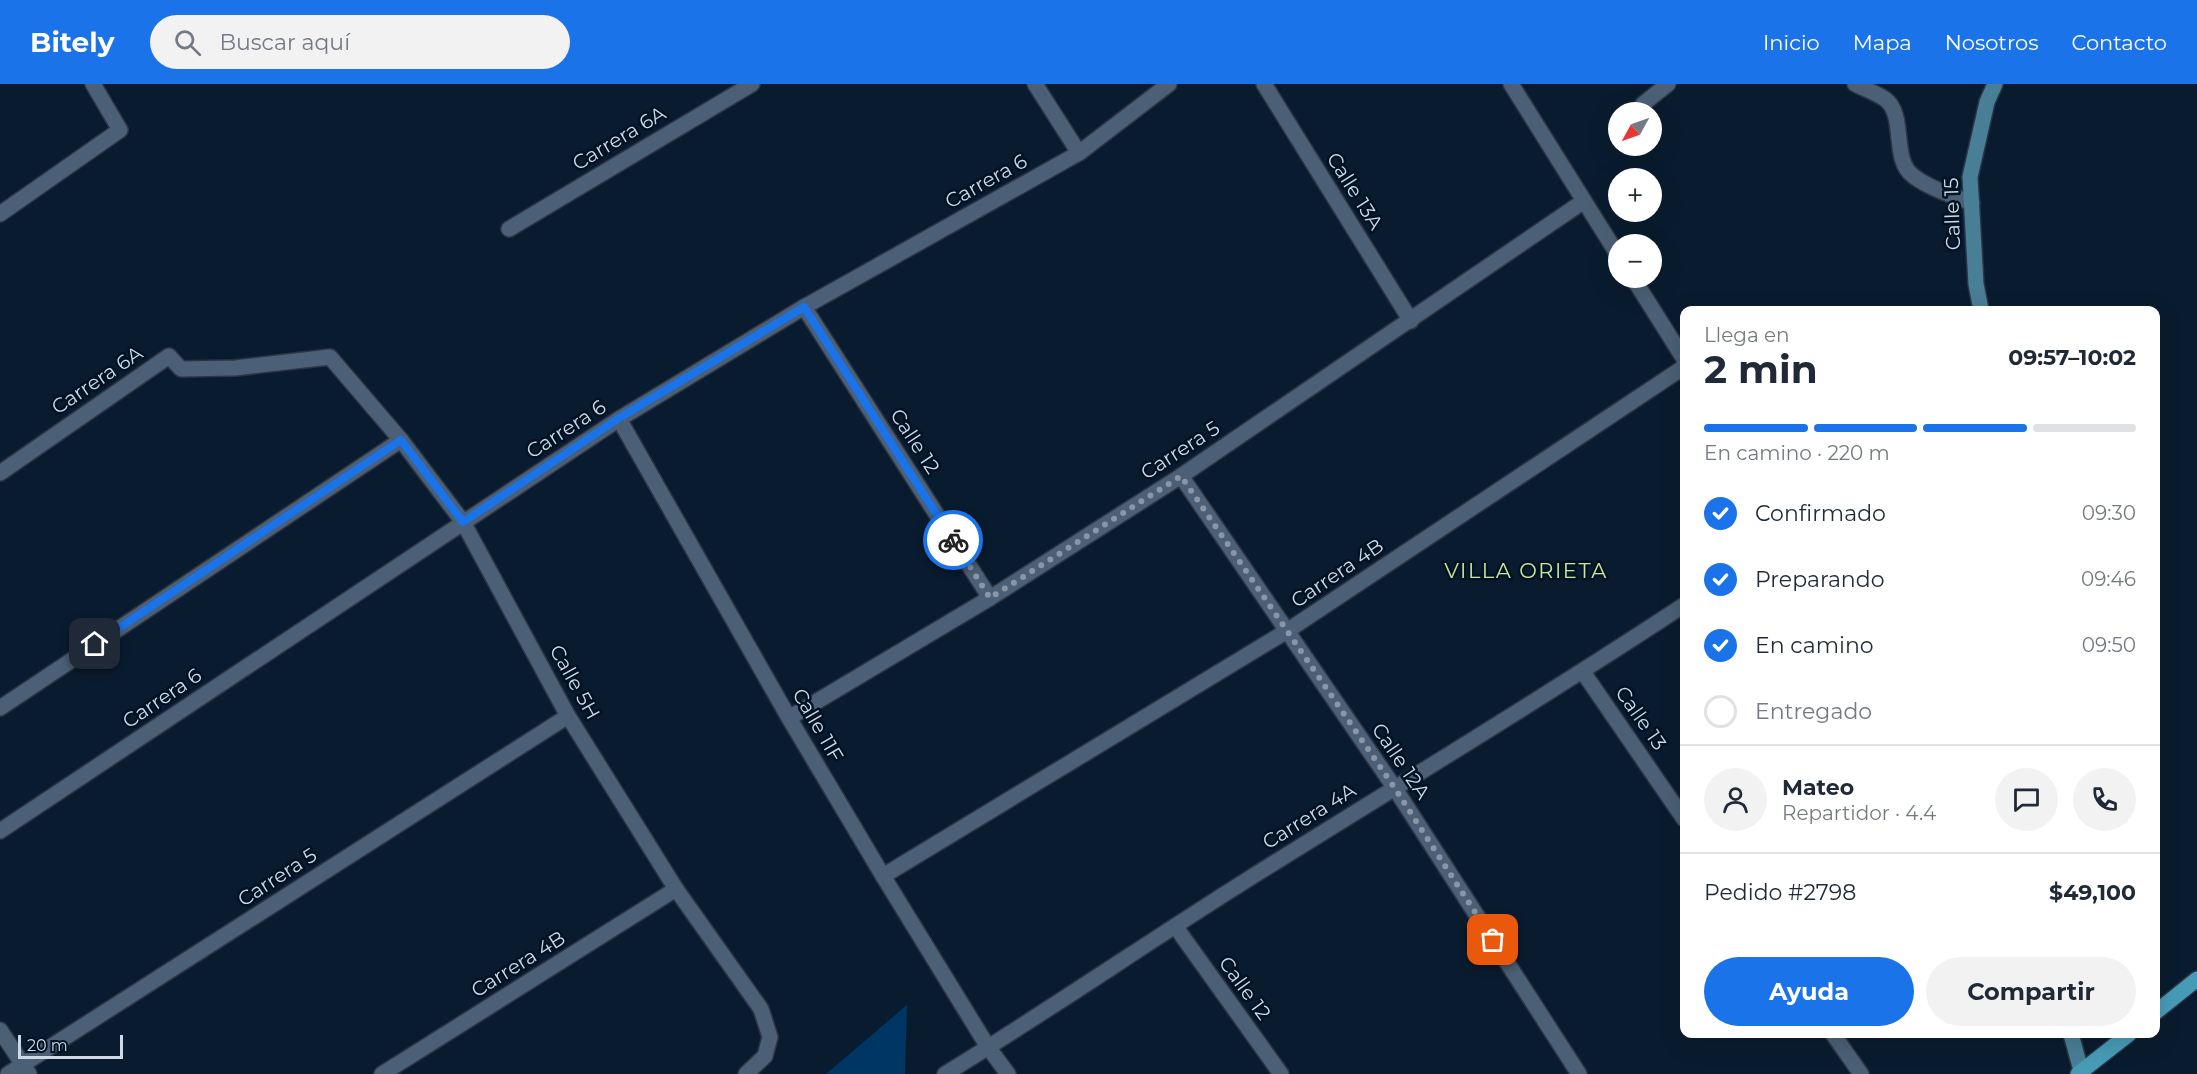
<!DOCTYPE html>
<html lang="es">
<meta charset="utf-8">
<style>
body{margin:0;font-family:Montserrat,sans-serif;background:#f2f2f3;color:#1f2937;height:100vh;display:flex;flex-direction:column;font-size:22px;white-space:nowrap}
*{box-sizing:border-box;margin:0}
p{font-size:20px;color:#747a83}
.icon{flex:none;width:33px;height:33px;fill:none;stroke:currentColor;stroke-width:2;stroke-linecap:round;stroke-linejoin:round}
.map{position:relative;flex:1;overflow:hidden}
.side{position:absolute;left:1680px;top:222px;width:480px;height:732px;display:flex;flex-direction:column;background:#fff;border-radius:12px;box-shadow:0 6px 24px #0002}
.side>*{flex:none}
.needle{width:39px;rotate:230deg}
.controls{position:absolute;left:1608px;top:18px;display:grid;gap:12px}
.controls a{display:grid;place-items:center;width:54px;height:54px;border-radius:50%;background:#fff;box-shadow:0 6px 24px #0002;font-size:30px}
.scale{position:absolute;left:18px;bottom:15px;width:105px;box-sizing:border-box;padding-left:6px;border:3px solid #cdd9e7;border-top:0;font-size:16px;line-height:21px;white-space:nowrap;color:#cdd9e7;-webkit-text-stroke:4px #021225;paint-order:stroke}
.pin{position:absolute;display:grid;place-items:center;width:51px;height:51px;color:#fff;margin:-26px;border-radius:12px;box-shadow:0 3px 9px #0006}
.courier{position:absolute;display:grid;place-items:center;width:60px;height:60px;margin:-30px;border:4px solid #1a73e8;border-radius:50%;background:#fff;color:#222;box-shadow:0 2px 8px #0007}
.overview em{font-style:normal;font-weight:700}
.overview div{display:flex;flex-direction:column-reverse}
.overview{display:flex;align-items:center;justify-content:space-between;height:102px;padding:0 24px}
h1{font-size:39px;font-weight:700;line-height:45px}
.bar{display:grid;grid-template-columns:repeat(4,1fr);gap:9px 6px;align-content:center;height:72px;padding:0 24px}
.bar i{height:8px;border-radius:4px;background:#e0e1e3}
.bar .on{background:#1a73e8}
.bar p{grid-column:span 4}
.line{display:flex;align-items:center;gap:15px;padding:0 24px;border-top:2px solid #e0e1e3}
.line div{flex:1}
.round{display:grid;place-items:center;flex:none;width:63px;height:63px;border-radius:32px;background:#f2f2f3}
ol{padding:0 24px;list-style:none}
li{display:flex;align-items:center;gap:18px;height:66px}
li p{margin-inline-start:auto}
li .icon{padding:6px;border-radius:50%;background:#1a73e8;color:#fff;stroke-width:4}
li:last-child{color:#747a83}
li i{width:33px;height:33px;border:3px solid #e0e1e3;border-radius:50%}
.primary-button{display:flex;gap:12px;margin-top:auto;padding:12px 24px}
.primary-button a{flex:1;height:69px;border-radius:36px;background:#1a73e8;color:#fff;font-size:24px;font-weight:700;line-height:69px;text-align:center}
.primary-button a+a{background:#f2f2f3;color:#1f2937}
header{display:flex;align-items:center;gap:36px;box-sizing:border-box;height:84px;padding:0 30px;background:#1a73e8;color:#fff}
header strong{font-size:28px}
nav{display:flex;gap:33px;margin-inline-start:auto;font-size:21px}
.search{width:420px;height:54px;background:#f2f2f3;display:flex;align-items:center;gap:15px;box-sizing:border-box;padding:0 21px;border-radius:33px;color:#747a83;font-size:22px}
.map>svg:first-child{display:block}
.green{fill:#003664}
.lines{fill:none;stroke-linecap:round;stroke-linejoin:round}
.service-casing{stroke:#2d3444;stroke-width:18}
.minor-casing{stroke:#2d3444;stroke-width:18}
.secondary-casing{stroke:#2d3444;stroke-width:18}
.primary-casing{stroke:#2d3444;stroke-width:18}
.service{stroke:#4b6076;stroke-width:15}
.minor{stroke:#4b6076;stroke-width:15}
.secondary{stroke:#497e97;stroke-width:15}
.primary{stroke:#479bb7;stroke-width:15}
.done{stroke:#8897a7;stroke-width:6;stroke-dasharray:0 10.8}
.route{stroke:#1a73e8;stroke-width:8}
.labels{text-anchor:middle;dominant-baseline:central;stroke-width:5;stroke-linejoin:round;paint-order:stroke}
.street-label{font-size:20px;fill:#cdd9e7;stroke:#021225}
.neighbourhood-label{font-size:21px;letter-spacing:1.5px;fill:#cbe499;stroke:#021225}
</style>
<header>
<strong>Bitely</strong>
<div class="search"><svg class="icon" aria-label="search" viewBox="0 0 24 24"><circle cx="10" cy="10" r="6"/><path d="M15 15l6 6"/></svg>Buscar aquí</div>
<nav><a>Inicio</a><a>Mapa</a><a>Nosotros</a><a>Contacto</a></nav>
</header>
<div class="map">
<svg width="2197" height="990" viewBox="0 0 2197 990">
<rect width="100%" height="100%" fill="#091c2f"/>
<polygon class="green" points="907,921 905,990 826,990"/>
<g class="lines">
<g class="service-casing">
<g id="service">
<path d="M1855 0C1865 5 1876 9 1885 15 1905 29 1893 70 1909 88 1922 102 1954 112 1972 119"/>
<polyline points="1643,20 1668,0"/>
</g>
</g>
<g class="minor-casing">
<g id="minor">
<polyline points="1035,0 1079,69"/>
<polyline points="1264,0 1411,237"/>
<polyline points="1511,0 1618,171"/>
<polyline points="0,130 120,46 93,0"/>
<polyline points="509,145 752,0"/>
<polyline points="1633,194 1684,275"/>
<polyline points="804,223 990,514"/>
<polyline points="619,335 789,634 883,792 988,963 1008,990"/>
<polyline points="0,389 169,272 181,285 235,284 330,273 401,356 463,438 568,632 676,805 761,925 770,953 765,972 746,990"/>
<polyline points="1181,392 1394,703 1579,990"/>
<polyline points="1583,588 1684,735"/>
<polyline points="0,624 401,356"/>
<polyline points="789,634 990,514 1181,392 1584,117"/>
<polyline points="0,747 619,335 804,223 1079,69 1169,0"/>
<polyline points="883,792 1287,547 1684,283"/>
<polyline points="1175,842 1281,990"/>
<polyline points="0,946 29,990"/>
<polyline points="1833,950 1861,990"/>
<polyline points="8,990 568,632"/>
<polyline points="382,990 676,805"/>
<path d="M945 990C1048 927 1148 858 1250 794 1395 703 1542 615 1684 521"/>
</g>
</g>
<g class="secondary-casing">
<g id="secondary">
<polyline points="1981,226 1976,200 1970,93 1987,18 1995,0"/>
<polyline points="2071,950 2082,990"/>
</g>
</g>
<g class="primary-casing">
<g id="primary">
<polyline points="2156,928 2197,895"/>
<polyline points="2078,990 2129,950"/>
</g>
</g>
<use href="#service" class="service"/>
<use href="#minor" class="minor"/>
<use href="#secondary" class="secondary"/>
<use href="#primary" class="primary"/>
</g>
<g class="lines">
<polyline class="done" points="953,456 990,514 1181,392 1394,703 1493,856"/>
<polyline class="route" points="95,560 401,356 463,438 619,334 804,223 953,456"/>
</g>
<g class="labels">
<g class="street-label">
<text transform="translate(619 54) rotate(-31)">Carrera 6A</text>
<text transform="translate(986 97) rotate(-29)">Carrera 6</text>
<text transform="translate(1355 107) rotate(58)">Calle 13A</text>
<text transform="translate(1952 130) rotate(-92)">Calle 15</text>
<text transform="translate(97 296) rotate(-34)">Carrera 6A</text>
<text transform="translate(566 345) rotate(-33)">Carrera 6</text>
<text transform="translate(915 357) rotate(57)">Calle 12</text>
<text transform="translate(1180 366) rotate(-33)">Carrera 5</text>
<text transform="translate(1337 489) rotate(-34)">Carrera 4B</text>
<text transform="translate(575 598) rotate(61)">Calle 5H</text>
<text transform="translate(162 614) rotate(-34)">Carrera 6</text>
<text transform="translate(1641 634) rotate(55)">Calle 13</text>
<text transform="translate(818 641) rotate(60)">Calle 11F</text>
<text transform="translate(1401 677) rotate(56)">Calle 12A</text>
<text transform="translate(1309 732) rotate(-32)">Carrera 4A</text>
<text transform="translate(277 793) rotate(-33)">Carrera 5</text>
<text transform="translate(518 880) rotate(-32)">Carrera 4B</text>
<text transform="translate(1245 904) rotate(54)">Calle 12</text>
</g>
<g class="neighbourhood-label">
<text x="1526" y="486">VILLA ORIETA</text>
</g>
</g>
</svg>
<div class="controls">
<a><svg class="needle" viewBox="-14 -14 28 28"><path d="M0-13l5 13h-10z" fill="#e53935"/><path d="M0 13l5-13h-10z" fill="#747a83"/></svg></a>
<a>+</a>
<a>−</a>
</div>
<div class="scale">20 m</div>
<div class="pin" style="left:1493px;top:856px;background:#ea580c"><svg class="icon" aria-label="bag" viewBox="0 0 24 24"><path d="M5 8h14l-1 12H6zM9 8a3 3 0 0 1 6 0"/></svg></div>
<div class="pin" style="left:95px;top:560px;background:#1f2937"><svg class="icon" aria-label="home" viewBox="0 0 24 24"><path d="M3 11l9-7 9 7M6 9v11h12V9"/></svg></div>
<div class="courier" style="left:953px;top:456px"><svg class="icon" aria-label="bike" viewBox="0 0 24 24"><circle cx="6" cy="16" r="4"/><circle cx="18" cy="16" r="4"/><path d="M6 16l4-8h5l3 8M10 8l3 8H6M13 5h3"/></svg></div>
<section class="side">
<div class="overview"><div><h1>2 min</h1><p>Llega en</p></div><em>09:57–10:02</em></div>
<div class="bar"><i class="on"></i><i class="on"></i><i class="on"></i><i></i><p>En camino · 220 m</p></div>
<ol>
<li><svg class="icon" aria-label="check" viewBox="0 0 24 24"><path d="M5 12l5 5 9-10"/></svg>Confirmado<p>09:30</p></li>
<li><svg class="icon" aria-label="check" viewBox="0 0 24 24"><path d="M5 12l5 5 9-10"/></svg>Preparando<p>09:46</p></li>
<li><svg class="icon" aria-label="check" viewBox="0 0 24 24"><path d="M5 12l5 5 9-10"/></svg>En camino<p>09:50</p></li>
<li><i></i>Entregado</li>
</ol>
<div class="line" style="height:108px"><a class="round"><svg class="icon" aria-label="person" viewBox="0 0 24 24"><circle cx="12" cy="8" r="4"/><path d="M4 21q1-7 8-7t8 7"/></svg></a><div><b>Mateo</b><p>Repartidor · 4.4</p></div><a class="round"><svg class="icon" aria-label="chat" viewBox="0 0 24 24"><path d="M4 5h16v11H9l-5 4z"/></svg></a><a class="round"><svg class="icon" aria-label="phone" viewBox="0 0 24 24"><path d="M5 4h4l2 5-3 2q2 4 5 5l2-3 5 2v4C11 20 4 13 5 4z"/></svg></a></div>
<div class="line" style="height:78px"><div>Pedido #2798</div><b>$49,100</b></div>
<div class="primary-button"><a>Ayuda</a><a>Compartir</a></div>
</section>
</div>
